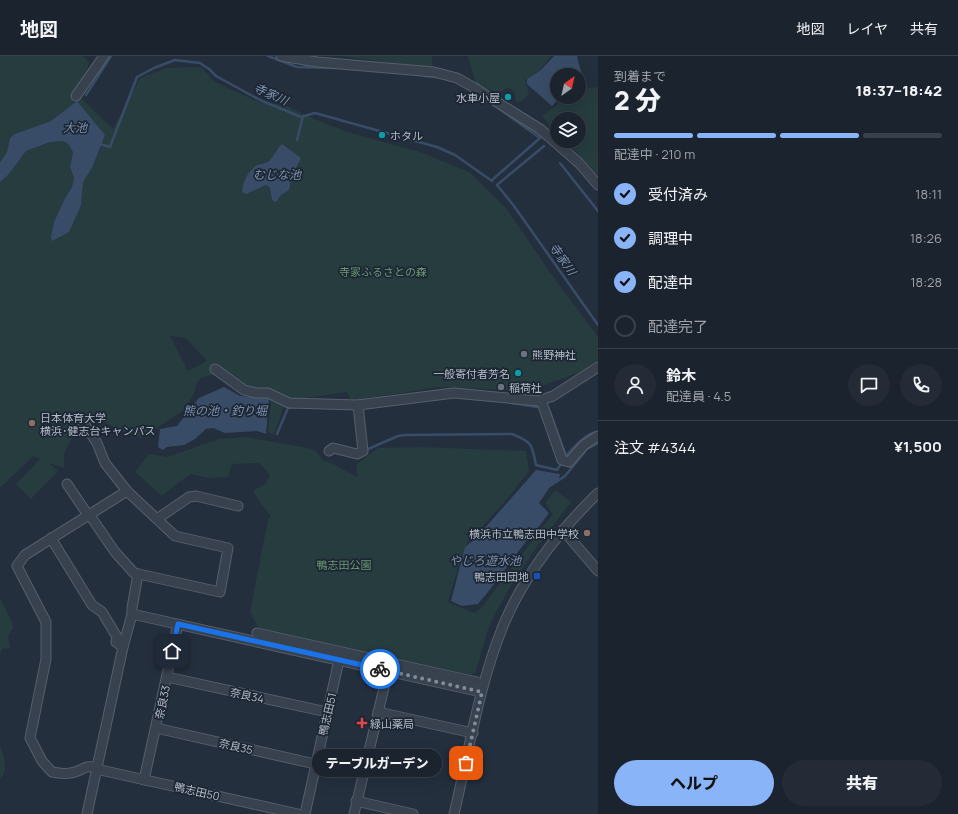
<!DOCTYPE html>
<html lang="ja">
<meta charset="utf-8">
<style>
body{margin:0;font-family:Manrope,"Noto Sans JP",sans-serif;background:#242b36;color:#f1f3f6;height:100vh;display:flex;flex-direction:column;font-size:15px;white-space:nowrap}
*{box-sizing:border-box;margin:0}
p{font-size:13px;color:#a0a4aa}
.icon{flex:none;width:22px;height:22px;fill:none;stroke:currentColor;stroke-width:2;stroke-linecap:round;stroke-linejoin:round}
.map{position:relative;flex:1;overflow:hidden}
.side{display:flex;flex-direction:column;background:#1b232e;width:360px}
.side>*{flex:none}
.needle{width:26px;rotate:34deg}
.tools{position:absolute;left:550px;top:12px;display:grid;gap:8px}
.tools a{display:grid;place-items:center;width:36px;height:36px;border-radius:50%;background:#1b232e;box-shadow:0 4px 16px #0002,0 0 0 1px #39404a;font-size:20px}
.pin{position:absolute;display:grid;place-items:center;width:34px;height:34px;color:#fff;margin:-17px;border-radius:8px;box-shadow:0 2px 6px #0006}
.courier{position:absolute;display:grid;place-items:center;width:40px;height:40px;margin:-20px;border:3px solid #1a73e8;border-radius:50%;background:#fff;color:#222;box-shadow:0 1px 5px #0007}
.bubble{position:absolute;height:28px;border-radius:14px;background:#1b232e;box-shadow:0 4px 16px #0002,0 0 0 1px #39404a;font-size:13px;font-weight:800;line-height:28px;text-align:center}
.headline em{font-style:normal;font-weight:800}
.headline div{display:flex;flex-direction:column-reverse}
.headline{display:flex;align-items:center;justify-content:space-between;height:68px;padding:0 16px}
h1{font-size:26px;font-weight:800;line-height:30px}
.bar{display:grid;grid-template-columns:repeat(4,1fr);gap:6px 4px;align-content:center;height:48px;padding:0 16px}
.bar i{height:5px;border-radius:3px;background:#39404a}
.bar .on{background:#8ab4f8}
.bar p{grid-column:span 4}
.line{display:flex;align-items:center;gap:10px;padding:0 16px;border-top:1px solid #39404a}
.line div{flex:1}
.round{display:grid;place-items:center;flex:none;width:42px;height:42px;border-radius:21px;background:#242b36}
ol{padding:0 16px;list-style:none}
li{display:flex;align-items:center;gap:12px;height:44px}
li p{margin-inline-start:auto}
li .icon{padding:4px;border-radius:50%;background:#8ab4f8;color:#111;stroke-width:4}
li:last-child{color:#a0a4aa}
li i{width:22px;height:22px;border:2px solid #39404a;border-radius:50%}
.action{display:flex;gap:8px;margin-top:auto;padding:8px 16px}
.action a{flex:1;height:46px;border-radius:24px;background:#8ab4f8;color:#111;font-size:16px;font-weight:800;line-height:46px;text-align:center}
.action a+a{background:#242b36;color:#f1f3f6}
header{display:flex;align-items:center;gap:24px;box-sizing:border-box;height:56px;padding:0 20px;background:#1b232e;border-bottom:1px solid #39404a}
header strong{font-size:19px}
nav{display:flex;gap:22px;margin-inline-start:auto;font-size:14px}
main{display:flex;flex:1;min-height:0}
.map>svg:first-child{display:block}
.green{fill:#263c3f;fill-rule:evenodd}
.water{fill:#394c67}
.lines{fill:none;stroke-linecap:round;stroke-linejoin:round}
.stream{stroke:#394c67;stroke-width:2.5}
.minor-casing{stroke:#565f6c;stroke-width:11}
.minor{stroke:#38414e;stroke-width:9}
.done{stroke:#828b98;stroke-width:4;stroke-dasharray:0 7.2}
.route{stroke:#1a73e8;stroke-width:5}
.culture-dot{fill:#0f9aa8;stroke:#1d2633;stroke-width:1.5}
.worship-dot{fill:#6b7280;stroke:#1d2633;stroke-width:1.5}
.education-dot{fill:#8d6e63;stroke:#1d2633;stroke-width:1.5}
.transit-dot{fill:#1a4fb4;stroke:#1d2633;stroke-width:1.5}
.health-dot{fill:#e0444e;stroke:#1d2633;stroke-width:1.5}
.labels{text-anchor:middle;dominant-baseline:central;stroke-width:3.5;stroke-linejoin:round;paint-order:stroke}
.poi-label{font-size:11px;fill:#b4bcc9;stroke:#1d2633;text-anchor:start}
.park-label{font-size:11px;fill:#6b9a76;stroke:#1d2633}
.street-label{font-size:11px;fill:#b4bcc9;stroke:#1d2633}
.water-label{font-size:12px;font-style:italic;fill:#7c92b1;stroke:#1d2633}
</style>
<header>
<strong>地図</strong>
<nav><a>地図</a><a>レイヤ</a><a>共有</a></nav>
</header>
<main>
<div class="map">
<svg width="598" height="758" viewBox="0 0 598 758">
<rect width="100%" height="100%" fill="#242f3e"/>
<g class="green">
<path d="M0 0H83L89 6 79 40 113 73 140 22 166 12 201 11 215 26 261 47 282 48 312 62 347 76 420 96 469 116 506 152 554 222 598 281V304L580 316 526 336 513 334 437 331 384 340 351 344 347 336 292 344 239 335 223 316 201 322 196 328 195 335 185 353 142 382 114 372 96 360 76 373 64 398V412L49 407 58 415 31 443 16 428 40 403 33 400 0 432V126L8 119 26 95 50 86 63 85 68 88 73 96 70 111 74 122 72 131 65 142 54 166 51 180 81 149 83 126 92 112 105 79 77 45 51 65 32 72 10 82 7 96 0 106ZM276 93 301 102 292 120 289 134 272 144 270 132 266 129 261 131 258 108C268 107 274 103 276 93ZM170 280 186 282 207 305 188 315Z"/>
<polygon points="341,0 432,0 432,12"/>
<polygon points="468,0 551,0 540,14 525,24 529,38 522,45 516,46 515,37 509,31 499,37 476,28"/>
<polygon points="598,31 598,119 566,85 579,85 579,63 557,63 557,76 542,60 568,41 579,41 579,33"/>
<polygon points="271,343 284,349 274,379 268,376"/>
<polygon points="246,381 308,392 315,395 325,406 327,405 357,421 357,408 378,392 422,391 526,395 529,415 508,442 475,479 463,477 470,481 461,502 448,546 474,557 481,552 553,458 545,447 555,434 571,446 538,489 512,528 496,556 488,573 475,618 473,617 472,619 259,573 250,556 268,463 271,460 259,445 253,435 266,427 270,419 259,407 232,408 228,421 208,422 191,418 179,426 162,440 135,416 149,398 167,401 219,383"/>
<polygon points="0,542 12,566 13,572 8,580 10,592 2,593 0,598"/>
<path d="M0 688C3 700 10 714 0 723Z"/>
</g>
<g class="water">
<polygon points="554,0 577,0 578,5 584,25 582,30 579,33 579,19 557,19 557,41 560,41 552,50 527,28 527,23 541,14"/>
<polygon points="77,45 105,79 92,112 83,126 81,149 69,176 52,185 51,180 54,166 65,142 72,131 74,122 70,111 73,96 68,88 63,85 50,86 26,95 8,119 0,126 0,106 7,96 10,82 15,78 51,65"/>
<path d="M282 88 301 102 292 120 289 134 280 140 276 146 272 144 270 132 266 129 246 138 242 136C243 125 248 115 257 109 261 107 265 108 269 105 275 99 276 93 282 88Z"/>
<polygon points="224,331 240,340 269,342 266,378 257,375 225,377 213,372 206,373 195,383 184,389 167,391 163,394 158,391 160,373 177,370 199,342"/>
<path d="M536 414 560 418 559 423 552 428 539 447 549 457C542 467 535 475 527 484 511 505 496 527 478 548L462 550 451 545 465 491 476 482Z"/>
</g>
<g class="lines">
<g class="stream">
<polyline points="268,0 297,11 337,12"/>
<polyline points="424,20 437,21"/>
<polyline points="86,39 111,0"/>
<polyline points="297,84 303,60"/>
<polyline points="100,88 110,91 137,21 154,12 175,4 200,7 209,13 216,20 260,44 301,61 315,57 437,91 455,99 492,125"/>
<polyline points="560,107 598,155"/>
<polyline points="492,124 540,82 498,52"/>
<polyline points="497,129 514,150 598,269"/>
<polyline points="497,129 544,90"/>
<polyline points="512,347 537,351 540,350"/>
<polyline points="550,356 566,400"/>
<polyline points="277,378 288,352 294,351"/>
<path d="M368 393 398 380 405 379 512 378C532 386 532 388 536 409L557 414 562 406"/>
<path d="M566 400C573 392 587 376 598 376"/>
<polyline points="550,430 565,420 587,393 598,387"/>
</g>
<g class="minor-casing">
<g id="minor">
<polyline points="281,0 317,6 434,16 457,22 473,31 540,73 579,107 598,129"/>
<polyline points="76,40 104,0"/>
<polyline points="215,313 244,334 256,337 268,337 289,347 358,349 454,337 538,345 553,340 598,311"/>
<polyline points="541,344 562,404 569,406 584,389 598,380"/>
<polyline points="329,395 333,392 357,398 363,395 358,349"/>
<polyline points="67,428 86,456 89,458 115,496 134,517 220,536 228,492 175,480 127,435 105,407 97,387 83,366"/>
<polyline points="157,463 189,441 196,440 238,450"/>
<polyline points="563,474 598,515"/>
<polyline points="51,482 92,549 102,556 117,581 116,586 123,591"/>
<polyline points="132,558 132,552 138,518"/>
<polyline points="257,577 477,626"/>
<polyline points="167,621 327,656"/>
<polyline points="378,656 473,677"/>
<polyline points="156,672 315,708"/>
<path d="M97 711C82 710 87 712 75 716 67 719 59 717 52 716L42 705 30 682 46 603V566L17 510 25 499 127 435"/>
<polyline points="96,713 298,758"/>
<polyline points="144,724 178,568"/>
<polyline points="356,745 413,758"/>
<polyline points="87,758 123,591 132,558 481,636"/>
<polyline points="305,758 339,604"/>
<polyline points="354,758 388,615"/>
<path d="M454 758C469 695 479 629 503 570 524 519 559 475 598 437"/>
</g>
</g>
<use href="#minor" class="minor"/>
</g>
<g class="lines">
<polyline class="done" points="380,613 482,636 466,707"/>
<polyline class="route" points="172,595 178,568 380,613"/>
</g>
<g class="culture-dot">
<circle cx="508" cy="41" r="4"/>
<circle cx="382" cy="79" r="4"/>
<circle cx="518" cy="317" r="4"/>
</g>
<g class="worship-dot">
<circle cx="524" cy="298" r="4"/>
<circle cx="501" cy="331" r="4"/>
</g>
<g class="education-dot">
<circle cx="32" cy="367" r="4"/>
<circle cx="587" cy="477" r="4"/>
</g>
<rect class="transit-dot" x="533" y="516" width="8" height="8" rx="2"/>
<path class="health-dot" d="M360 661h4v4h4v4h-4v4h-4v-4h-4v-4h4z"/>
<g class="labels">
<g class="poi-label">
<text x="500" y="41" text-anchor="end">水車小屋</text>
<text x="390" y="79">ホタル</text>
<text x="532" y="298">熊野神社</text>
<text x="510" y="317" text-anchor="end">一般寄付者芳名</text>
<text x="509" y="331">稲荷社</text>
<text x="40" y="361">日本体育大学<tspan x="40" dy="13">横浜･健志台キャンパス</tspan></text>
<text x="579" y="477" text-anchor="end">横浜市立鴨志田中学校</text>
<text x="529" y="520" text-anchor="end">鴨志田団地</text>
<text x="370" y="667">緑山薬局</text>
</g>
<g class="park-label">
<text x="383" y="215">寺家ふるさとの森</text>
<text x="344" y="508">鴨志田公園</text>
</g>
<g class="street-label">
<text transform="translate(247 639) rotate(12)">奈良34</text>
<text transform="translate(162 646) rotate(-78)">奈良33</text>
<text transform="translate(327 658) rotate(-77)">鴨志田51</text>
<text transform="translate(236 690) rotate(13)">奈良35</text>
<text transform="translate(197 735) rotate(13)">鴨志田50</text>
</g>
<g class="water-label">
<text transform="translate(271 38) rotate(24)">寺家川</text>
<text x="75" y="71">大池</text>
<text x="277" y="118">むじな池</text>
<text transform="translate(563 203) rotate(55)">寺家川</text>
<text x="225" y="354">熊の池・釣り堀</text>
<text x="485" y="504">やじろ遊水池</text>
</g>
</g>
</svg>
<div class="tools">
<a><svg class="needle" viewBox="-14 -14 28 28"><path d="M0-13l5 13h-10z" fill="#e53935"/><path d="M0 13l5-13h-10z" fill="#a0a4aa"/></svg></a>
<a><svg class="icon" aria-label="layers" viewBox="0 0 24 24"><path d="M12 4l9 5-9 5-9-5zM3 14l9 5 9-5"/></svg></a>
</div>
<div class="pin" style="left:466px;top:707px;background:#ea580c"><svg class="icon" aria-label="bag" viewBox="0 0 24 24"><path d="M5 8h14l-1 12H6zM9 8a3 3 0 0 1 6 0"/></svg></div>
<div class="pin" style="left:172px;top:595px;background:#1f2937"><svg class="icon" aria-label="home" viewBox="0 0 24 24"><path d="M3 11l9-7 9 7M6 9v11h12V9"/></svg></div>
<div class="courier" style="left:380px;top:613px"><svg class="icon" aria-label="bike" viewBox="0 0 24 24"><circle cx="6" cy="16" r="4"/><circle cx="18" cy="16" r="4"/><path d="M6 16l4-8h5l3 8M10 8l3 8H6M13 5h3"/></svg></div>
<div class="bubble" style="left:312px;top:693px;width:130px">テーブルガーデン</div>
</div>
<section class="side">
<div class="headline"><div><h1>2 分</h1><p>到着まで</p></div><em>18:37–18:42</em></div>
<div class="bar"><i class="on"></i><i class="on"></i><i class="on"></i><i></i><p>配達中 · 210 m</p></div>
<ol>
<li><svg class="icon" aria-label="check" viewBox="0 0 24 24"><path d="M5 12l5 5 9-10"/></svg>受付済み<p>18:11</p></li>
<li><svg class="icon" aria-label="check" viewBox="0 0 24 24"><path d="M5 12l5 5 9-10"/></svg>調理中<p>18:26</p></li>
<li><svg class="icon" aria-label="check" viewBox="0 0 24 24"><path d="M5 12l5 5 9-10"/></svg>配達中<p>18:28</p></li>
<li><i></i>配達完了</li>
</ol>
<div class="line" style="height:72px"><a class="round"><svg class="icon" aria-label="person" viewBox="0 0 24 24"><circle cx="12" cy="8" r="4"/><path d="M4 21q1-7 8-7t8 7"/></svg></a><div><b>鈴木</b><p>配達員 · 4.5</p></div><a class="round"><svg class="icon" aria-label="chat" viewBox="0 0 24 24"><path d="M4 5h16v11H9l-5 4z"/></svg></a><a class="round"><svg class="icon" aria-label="phone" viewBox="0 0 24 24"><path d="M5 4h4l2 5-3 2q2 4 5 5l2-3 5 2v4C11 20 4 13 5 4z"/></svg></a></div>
<div class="line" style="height:52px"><div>注文 #4344</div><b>¥1,500</b></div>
<div class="action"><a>ヘルプ</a><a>共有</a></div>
</section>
</main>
